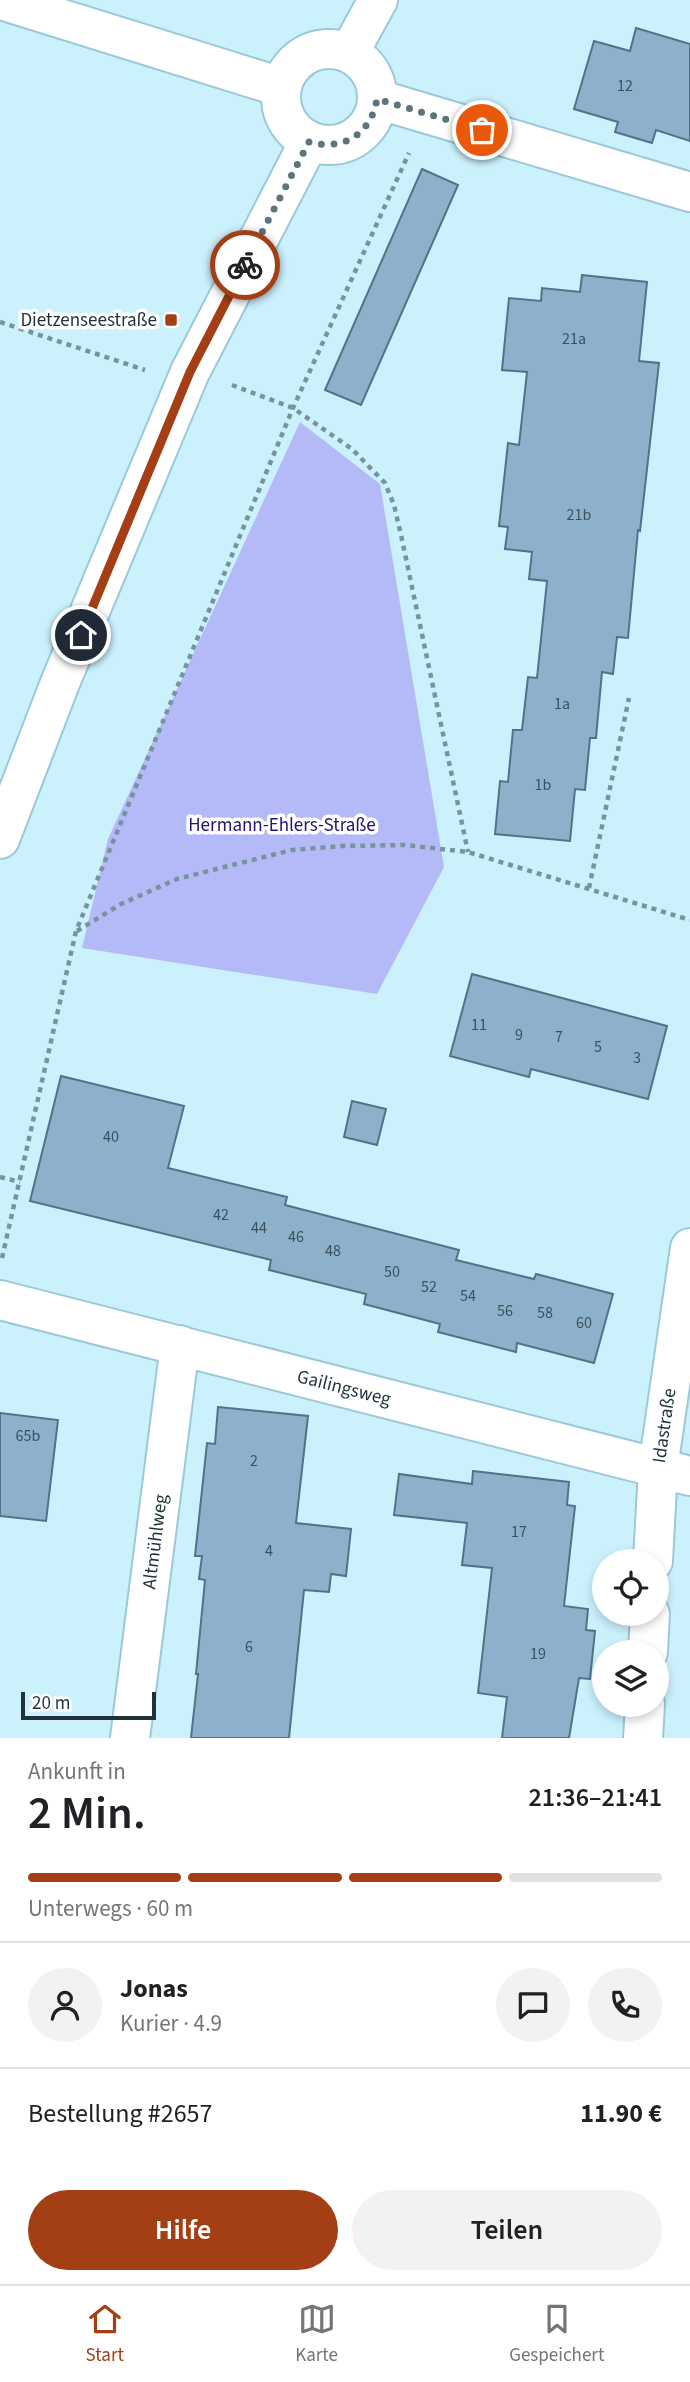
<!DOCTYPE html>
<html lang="de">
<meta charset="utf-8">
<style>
body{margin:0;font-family:"Source Sans 3",sans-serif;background:#f2f2f2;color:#202124;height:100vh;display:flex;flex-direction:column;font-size:26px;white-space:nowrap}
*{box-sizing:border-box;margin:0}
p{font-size:23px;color:#757577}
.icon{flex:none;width:38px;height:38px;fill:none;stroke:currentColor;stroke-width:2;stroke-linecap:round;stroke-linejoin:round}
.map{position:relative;height:1738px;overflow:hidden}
.sheet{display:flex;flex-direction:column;background:#fff;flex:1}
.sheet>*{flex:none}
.fabs{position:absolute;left:592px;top:1549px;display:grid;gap:14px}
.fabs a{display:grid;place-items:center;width:77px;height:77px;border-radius:50%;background:#fff;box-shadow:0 4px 10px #0003;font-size:35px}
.scale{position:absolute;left:21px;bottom:18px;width:135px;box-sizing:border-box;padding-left:7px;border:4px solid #1f3238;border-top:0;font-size:19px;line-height:24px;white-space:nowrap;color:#1f3238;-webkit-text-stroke:5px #fff;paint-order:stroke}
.pin{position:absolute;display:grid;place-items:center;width:60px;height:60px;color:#fff;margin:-30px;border:4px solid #fff;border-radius:50%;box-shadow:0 2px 7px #0007}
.courier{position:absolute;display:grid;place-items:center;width:70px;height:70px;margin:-35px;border:5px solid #a43e15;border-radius:50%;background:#fff;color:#222;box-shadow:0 2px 9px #0007}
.summary em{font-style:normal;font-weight:600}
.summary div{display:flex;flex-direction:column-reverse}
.summary{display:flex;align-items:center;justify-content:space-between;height:119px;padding:0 28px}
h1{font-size:46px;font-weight:600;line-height:52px}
.bar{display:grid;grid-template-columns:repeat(4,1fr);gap:10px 7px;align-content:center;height:84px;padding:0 28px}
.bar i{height:9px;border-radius:5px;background:#e0e0e0}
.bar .selected{background:#a43e15}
.bar p{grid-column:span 4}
.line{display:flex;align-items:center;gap:18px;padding:0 28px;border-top:2px solid #e0e0e0}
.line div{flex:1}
.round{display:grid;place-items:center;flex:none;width:74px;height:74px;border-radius:37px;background:#f2f2f2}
.button{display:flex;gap:14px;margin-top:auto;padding:14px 28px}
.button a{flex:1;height:80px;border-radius:42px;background:#a43e15;color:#fff;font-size:28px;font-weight:600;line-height:80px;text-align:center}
.button a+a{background:#f2f2f2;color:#202124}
.tab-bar{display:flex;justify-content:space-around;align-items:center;height:98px;border-top:2px solid #e0e0e0;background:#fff;font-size:19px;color:#757577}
.tab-bar a{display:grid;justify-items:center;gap:4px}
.tab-bar .selected{color:#a43e15}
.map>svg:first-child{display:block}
.green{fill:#b4baf8}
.building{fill:#8eb1cb;stroke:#51728a;stroke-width:2}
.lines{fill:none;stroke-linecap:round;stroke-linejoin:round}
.minor-casing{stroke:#9bc9d9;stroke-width:42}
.path{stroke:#77949d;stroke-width:4.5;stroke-dasharray:5 5;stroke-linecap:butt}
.minor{stroke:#fff;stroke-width:38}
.done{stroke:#5b757d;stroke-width:7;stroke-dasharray:0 12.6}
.route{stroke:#a43e15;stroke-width:9}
.poi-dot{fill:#a43e15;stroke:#fff;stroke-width:2.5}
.labels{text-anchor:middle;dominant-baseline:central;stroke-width:7;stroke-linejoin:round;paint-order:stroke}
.number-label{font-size:16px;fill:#3b525d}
.poi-label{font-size:19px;fill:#1f3238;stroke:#fff;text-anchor:end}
.park-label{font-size:19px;fill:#23146d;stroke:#fff}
.street-label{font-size:19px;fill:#1f3238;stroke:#fff}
</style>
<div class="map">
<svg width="690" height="1738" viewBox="0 0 690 1738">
<rect width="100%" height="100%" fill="#cbf1fd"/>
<polygon class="green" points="300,422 380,484 444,867 377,994 82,948 108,839"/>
<g class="building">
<polygon points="636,28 690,44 690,141 656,130 652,143 615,132 618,122 574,109 594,41 630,51"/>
<polygon points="422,169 458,185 361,405 325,390"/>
<polygon points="582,275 647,282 639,361 659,363 640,531 638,530 628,638 617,637 613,674 602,672 596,738 590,738 585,790 575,789 570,841 495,834 500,781 508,782 513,730 522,730 528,677 537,678 547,581 529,579 532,552 505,549 508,527 499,526 508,443 519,445 527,372 502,370 509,298 541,301 542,288 580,292"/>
<polygon points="472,974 667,1026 648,1099 531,1069 529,1077 450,1056"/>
<polygon points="61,1076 184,1106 168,1168 287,1197 285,1205 459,1250 456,1260 534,1279 536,1274 613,1294 594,1363 517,1343 516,1352 438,1332 440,1324 364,1304 366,1294 269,1270 271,1260 30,1201"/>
<polygon points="352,1101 386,1109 377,1145 344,1137"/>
<polygon points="218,1407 308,1416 296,1523 351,1529 346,1576 331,1574 329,1592 304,1590 289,1738 191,1738 198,1674 196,1674 205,1580 199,1579 202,1556 195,1556 207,1443 215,1444"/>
<polygon points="0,1413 58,1420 46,1521 0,1516"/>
<polygon points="473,1471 569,1482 567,1505 575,1506 564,1606 588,1609 586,1630 595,1631 590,1679 579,1678 569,1738 502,1738 507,1697 478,1693 492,1568 462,1565 467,1523 394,1515 399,1474 472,1484"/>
</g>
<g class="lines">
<g class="minor-casing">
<g id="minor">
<polyline points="1,0 281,87"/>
<circle cx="329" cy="97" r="48"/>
<polyline points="349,53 378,0"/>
<polyline points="377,99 690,192"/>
<polyline points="0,839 60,683 190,372 309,142"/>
<path id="s1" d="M0 1300 690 1476"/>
<path id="s2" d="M653 1561 658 1468 690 1248"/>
<polyline points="648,1652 650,1614"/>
<path id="s3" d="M130 1738 180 1345"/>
<polyline points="643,1738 645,1704"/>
</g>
</g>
<g class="path">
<polyline points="0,322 145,370"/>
<polyline points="232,385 293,408 352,449 385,483 394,505 401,535 468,852"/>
<polyline points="589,888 629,698"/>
<polyline points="77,931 121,904 177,879 292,850 342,846 405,845 468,852 690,920"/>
<polyline points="0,1177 20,1182"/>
<polyline points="2,1258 76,931 293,408 409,153"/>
</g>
<use href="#minor" class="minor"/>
</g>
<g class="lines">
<path class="done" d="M245 265 309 142C344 151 371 134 377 99L482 130"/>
<polyline class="route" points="81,635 190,372 245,265"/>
</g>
<rect class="poi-dot" x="164" y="313" width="14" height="14" rx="3.5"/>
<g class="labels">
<g class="number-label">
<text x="625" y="86">12</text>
<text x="574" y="339">21a</text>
<text x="579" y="515">21b</text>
<text x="562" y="704">1a</text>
<text x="543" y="785">1b</text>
<text x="479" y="1025">11</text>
<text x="519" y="1035">9</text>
<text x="559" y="1037">7</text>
<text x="598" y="1047">5</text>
<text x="637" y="1058">3</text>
<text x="111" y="1137">40</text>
<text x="221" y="1215">42</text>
<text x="259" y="1228">44</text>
<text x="296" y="1237">46</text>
<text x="333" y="1251">48</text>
<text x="392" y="1272">50</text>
<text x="429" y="1287">52</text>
<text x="468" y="1296">54</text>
<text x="505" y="1311">56</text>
<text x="545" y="1313">58</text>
<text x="584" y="1323">60</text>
<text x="28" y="1436">65b</text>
<text x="254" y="1461">2</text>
<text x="519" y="1532">17</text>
<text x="269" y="1551">4</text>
<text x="249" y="1647">6</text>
<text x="538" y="1654">19</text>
</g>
<g class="poi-label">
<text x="157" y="320">Dietzenseestraße</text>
</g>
<g class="park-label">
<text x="282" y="825">Hermann-Ehlers-Straße</text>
</g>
<g class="street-label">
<text stroke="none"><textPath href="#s1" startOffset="355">Gailingsweg</textPath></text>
<text stroke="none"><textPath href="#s2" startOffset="136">Idastraße</textPath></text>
<text stroke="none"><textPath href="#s3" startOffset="198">Altmühlweg</textPath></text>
</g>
</g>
</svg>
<div class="fabs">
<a><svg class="icon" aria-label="locate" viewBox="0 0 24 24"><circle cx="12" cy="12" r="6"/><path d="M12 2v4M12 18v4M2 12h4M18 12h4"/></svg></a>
<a><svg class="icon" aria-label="layers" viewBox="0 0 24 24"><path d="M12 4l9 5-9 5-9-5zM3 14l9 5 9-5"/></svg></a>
</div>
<div class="scale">20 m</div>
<div class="pin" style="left:482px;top:130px;background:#ea580c"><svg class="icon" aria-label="bag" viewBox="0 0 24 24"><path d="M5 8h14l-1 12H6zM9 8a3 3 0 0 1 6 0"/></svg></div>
<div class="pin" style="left:81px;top:635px;background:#1f2937"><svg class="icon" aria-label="home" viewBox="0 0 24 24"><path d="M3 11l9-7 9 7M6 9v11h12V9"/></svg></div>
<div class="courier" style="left:245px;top:265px"><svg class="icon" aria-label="bike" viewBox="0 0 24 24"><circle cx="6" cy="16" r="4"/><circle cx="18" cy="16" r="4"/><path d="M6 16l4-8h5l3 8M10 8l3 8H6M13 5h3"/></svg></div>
</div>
<section class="sheet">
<div class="summary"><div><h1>2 Min.</h1><p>Ankunft in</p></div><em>21:36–21:41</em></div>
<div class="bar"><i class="selected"></i><i class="selected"></i><i class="selected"></i><i></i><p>Unterwegs · 60 m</p></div>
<div class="line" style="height:126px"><a class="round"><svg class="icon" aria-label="person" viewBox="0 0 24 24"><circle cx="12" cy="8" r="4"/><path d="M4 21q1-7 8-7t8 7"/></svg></a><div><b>Jonas</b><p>Kurier · 4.9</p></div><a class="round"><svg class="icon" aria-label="chat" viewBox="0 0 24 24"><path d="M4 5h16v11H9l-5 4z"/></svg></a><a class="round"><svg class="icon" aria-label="phone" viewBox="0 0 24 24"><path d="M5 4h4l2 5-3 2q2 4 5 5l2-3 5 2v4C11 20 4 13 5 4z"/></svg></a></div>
<div class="line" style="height:91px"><div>Bestellung #2657</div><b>11.90 €</b></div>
<div class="button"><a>Hilfe</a><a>Teilen</a></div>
</section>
<nav class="tab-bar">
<a class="selected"><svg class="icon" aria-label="home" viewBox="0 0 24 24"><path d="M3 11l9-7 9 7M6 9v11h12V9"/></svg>Start</a>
<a><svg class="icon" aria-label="map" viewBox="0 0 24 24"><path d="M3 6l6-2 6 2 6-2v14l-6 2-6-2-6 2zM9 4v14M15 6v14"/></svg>Karte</a>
<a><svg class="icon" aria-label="saved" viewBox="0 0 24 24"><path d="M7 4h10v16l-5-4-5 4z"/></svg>Gespeichert</a>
</nav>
